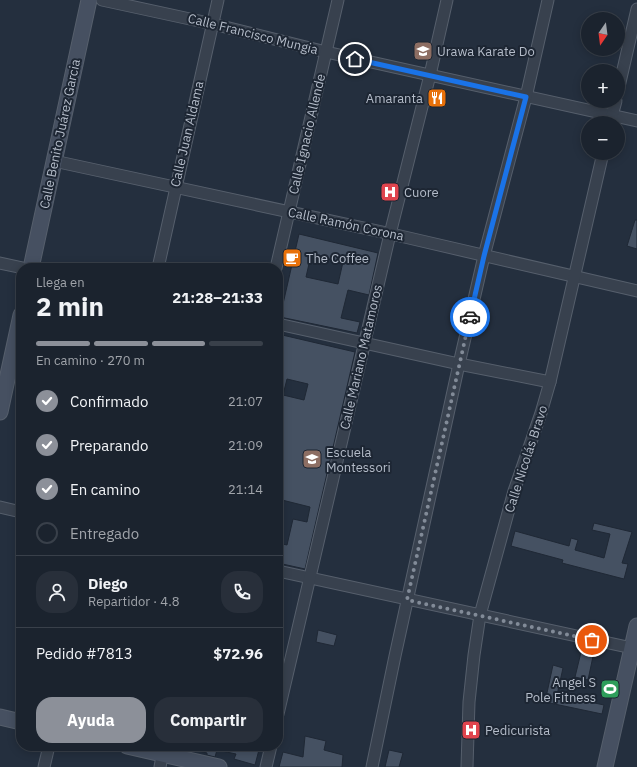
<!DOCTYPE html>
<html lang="es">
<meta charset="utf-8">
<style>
body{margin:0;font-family:"IBM Plex Sans",sans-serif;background:#282f3a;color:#f1f3f6;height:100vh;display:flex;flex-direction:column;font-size:15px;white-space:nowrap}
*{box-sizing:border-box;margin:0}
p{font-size:13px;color:#a0a4aa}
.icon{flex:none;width:22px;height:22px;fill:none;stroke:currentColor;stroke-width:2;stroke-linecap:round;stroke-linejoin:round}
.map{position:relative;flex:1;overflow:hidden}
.panel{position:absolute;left:16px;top:263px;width:267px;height:488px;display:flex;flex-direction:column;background:#1b232e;border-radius:16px;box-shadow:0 2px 10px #0003,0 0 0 1px #39404a}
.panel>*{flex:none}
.needle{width:26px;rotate:194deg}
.fabs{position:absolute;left:581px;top:12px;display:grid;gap:8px}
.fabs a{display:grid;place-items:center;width:44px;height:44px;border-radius:50%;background:#1b232e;box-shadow:0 2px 10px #0003,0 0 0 1px #39404a;font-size:20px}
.pin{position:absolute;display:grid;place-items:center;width:34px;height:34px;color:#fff;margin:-17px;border:2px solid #fff;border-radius:50%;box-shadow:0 1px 4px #0007}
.courier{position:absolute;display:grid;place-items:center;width:40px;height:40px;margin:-20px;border:3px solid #1a73e8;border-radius:50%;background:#fff;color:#222;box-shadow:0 1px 5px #0007}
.overview em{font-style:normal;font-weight:700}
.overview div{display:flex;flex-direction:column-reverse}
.overview{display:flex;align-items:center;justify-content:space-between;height:68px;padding:0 20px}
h1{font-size:26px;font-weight:700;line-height:30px}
.bar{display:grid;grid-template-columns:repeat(4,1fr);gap:6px 4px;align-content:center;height:48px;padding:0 20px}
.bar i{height:5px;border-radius:3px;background:#39404a}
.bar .on{background:#8c9099}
.bar p{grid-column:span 4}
.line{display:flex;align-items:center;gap:10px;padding:0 20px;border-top:1px solid #39404a}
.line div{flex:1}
.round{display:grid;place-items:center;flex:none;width:42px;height:42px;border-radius:16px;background:#282f3a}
ol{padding:0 20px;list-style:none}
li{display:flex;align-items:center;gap:12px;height:44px}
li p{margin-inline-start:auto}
li .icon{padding:4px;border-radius:50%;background:#8c9099;color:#fff;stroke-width:4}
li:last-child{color:#a0a4aa}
li i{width:22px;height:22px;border:2px solid #39404a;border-radius:50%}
.action{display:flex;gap:8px;margin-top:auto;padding:8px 20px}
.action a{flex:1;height:46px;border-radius:16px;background:#8c9099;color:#fff;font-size:16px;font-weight:700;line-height:46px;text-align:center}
.action a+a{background:#282f3a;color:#f1f3f6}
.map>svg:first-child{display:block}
.building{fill:#455162;stroke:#1f2835;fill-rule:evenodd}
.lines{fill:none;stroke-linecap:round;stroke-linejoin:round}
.minor-casing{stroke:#565f6c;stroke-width:13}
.secondary-casing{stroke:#565f6c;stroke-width:17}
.minor{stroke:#38414e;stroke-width:11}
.secondary{stroke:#465061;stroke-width:15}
.done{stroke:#828b98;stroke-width:4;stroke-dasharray:0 7.2}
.route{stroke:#1a73e8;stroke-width:5}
.labels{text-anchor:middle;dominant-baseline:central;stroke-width:4;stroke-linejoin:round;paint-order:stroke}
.street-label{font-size:13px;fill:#b4bcc9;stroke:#1d2633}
.poi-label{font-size:13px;fill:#b4bcc9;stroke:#1d2633;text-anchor:start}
</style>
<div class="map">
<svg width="637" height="767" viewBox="0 0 637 767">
<rect width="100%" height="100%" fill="#242f3e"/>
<g class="building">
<polygon points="635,220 637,220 637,249 627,246"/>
<path d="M299 234 378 253 369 295 348 290 341 318 360 322 357 333 280 317ZM311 255 343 262 338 284 306 277Z"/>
<path d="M278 334 355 352 305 569 278 563V543L287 545 293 519 307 522 310 507 278 499ZM287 379 308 384 304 400 283 395Z"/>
<polygon points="594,523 632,532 622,563 628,564 624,579 562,563 563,560 511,546 515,531 569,546 571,538 578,540 575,550 604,558 610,534 592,530"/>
<polygon points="318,630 337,635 334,646 316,642"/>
<polygon points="583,644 595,647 588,680 575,677"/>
<polygon points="553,665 563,668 557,695 604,705 602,714 545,702"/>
<polygon points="305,736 326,741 324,750 343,755 342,767 279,767 283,752 303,757"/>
<polygon points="191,746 260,746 255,765 234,759 236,754 217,750 215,757 207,755 207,753 191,749"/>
<polygon points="389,750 403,753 399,767 385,767"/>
</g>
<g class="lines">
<g class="minor-casing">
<g id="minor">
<polyline points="102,0 213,24 326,52 637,121"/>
<polyline points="618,91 637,9"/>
<polyline points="610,123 616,101"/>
<polyline points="54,161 396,235 637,291"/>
<polyline points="0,263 23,268"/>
<polyline points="158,268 218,0"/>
<polyline points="276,268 338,0"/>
<polyline points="278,324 459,364 550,382"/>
<polyline points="0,507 21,512"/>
<polyline points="278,571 632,648"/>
<polyline points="278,714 390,234 430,75 447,0"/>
<polyline points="44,767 49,746"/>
<polyline points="160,767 164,746"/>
<polyline points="266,767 271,746"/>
<polyline points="372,767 395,656 459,364 484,256 526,97 548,0"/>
<polyline points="467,767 469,702 474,655 480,615 514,491 541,413 550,382 603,153"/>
</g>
</g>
<g class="secondary-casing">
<g id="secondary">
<polyline points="31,268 89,0"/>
<polyline points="0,412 21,315"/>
<polyline points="0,717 21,722"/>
<polyline points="127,746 219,767"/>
<polyline points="605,767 637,626"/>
</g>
</g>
<use href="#minor" class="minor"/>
<use href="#secondary" class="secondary"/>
</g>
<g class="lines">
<polyline class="done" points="470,317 407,600 592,640"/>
<polyline class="route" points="355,59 526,97 484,256 470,317"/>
</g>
<defs>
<g id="school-square" transform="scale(1)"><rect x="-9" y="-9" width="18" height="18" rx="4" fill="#8d6e63" stroke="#1d2633"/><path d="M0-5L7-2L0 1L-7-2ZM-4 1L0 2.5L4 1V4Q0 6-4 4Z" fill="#fff"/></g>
<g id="restaurant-square" transform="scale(1)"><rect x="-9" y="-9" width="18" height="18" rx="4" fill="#e8710a" stroke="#1d2633"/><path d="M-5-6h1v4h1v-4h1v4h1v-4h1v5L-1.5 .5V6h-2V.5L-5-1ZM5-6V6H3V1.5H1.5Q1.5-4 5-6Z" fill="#fff"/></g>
<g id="hospital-square" transform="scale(1)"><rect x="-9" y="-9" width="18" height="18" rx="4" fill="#e0444e" stroke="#1d2633"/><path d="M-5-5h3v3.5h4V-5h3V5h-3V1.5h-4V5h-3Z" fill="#fff"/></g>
<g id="cafe-square" transform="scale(1)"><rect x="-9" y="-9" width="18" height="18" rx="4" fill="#e8710a" stroke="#1d2633"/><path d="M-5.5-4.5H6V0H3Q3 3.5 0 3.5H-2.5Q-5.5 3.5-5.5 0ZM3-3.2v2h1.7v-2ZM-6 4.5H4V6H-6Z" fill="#fff"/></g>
<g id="stadium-square" transform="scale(1)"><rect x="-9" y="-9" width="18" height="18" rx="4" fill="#2e9e5b" stroke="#1d2633"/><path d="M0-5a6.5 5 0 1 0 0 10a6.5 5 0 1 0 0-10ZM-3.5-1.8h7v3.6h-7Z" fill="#fff"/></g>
</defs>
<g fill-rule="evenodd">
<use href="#school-square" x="423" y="51"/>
<use href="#restaurant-square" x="437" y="98"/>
<use href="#hospital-square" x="390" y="192"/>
<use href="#cafe-square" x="292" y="258"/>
<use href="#school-square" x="312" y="459"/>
<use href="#stadium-square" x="610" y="689"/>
<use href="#hospital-square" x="471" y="730"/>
</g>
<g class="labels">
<g class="street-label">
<text transform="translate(253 34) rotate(14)">Calle Francisco Mungia</text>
<text transform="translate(60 134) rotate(-78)">Calle Benito Juárez Garcia</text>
<text transform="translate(187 134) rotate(-77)">Calle Juan Aldama</text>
<text transform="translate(307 134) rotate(-77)">Calle Ignacio Allende</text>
<text transform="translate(346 224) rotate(12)">Calle Ramón Corona</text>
<text transform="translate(361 357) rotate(-77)">Calle Mariano Matamoros</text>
<text transform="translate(526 459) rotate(-72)">Calle Nicolás Bravo</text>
</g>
<g class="poi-label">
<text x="437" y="51">Urawa Karate Do</text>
<text x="423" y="98" text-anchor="end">Amaranta</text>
<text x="404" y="192">Cuore</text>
<text x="306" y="258">The Coffee</text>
<text x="326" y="452">Escuela<tspan x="326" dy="15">Montessori</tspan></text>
<text x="596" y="682" text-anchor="end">Angel S<tspan x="596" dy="15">Pole Fitness</tspan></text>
<text x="485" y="730">Pedicurista</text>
</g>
</g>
</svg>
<div class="fabs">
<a><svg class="needle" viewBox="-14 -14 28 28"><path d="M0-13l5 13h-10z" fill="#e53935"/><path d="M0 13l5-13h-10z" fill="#a0a4aa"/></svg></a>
<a>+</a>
<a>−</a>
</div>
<div class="pin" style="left:592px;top:640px;background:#ea580c"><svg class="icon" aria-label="bag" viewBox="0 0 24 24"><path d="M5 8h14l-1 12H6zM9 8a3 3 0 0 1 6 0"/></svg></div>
<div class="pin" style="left:355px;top:59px;background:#1f2937"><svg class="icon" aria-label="home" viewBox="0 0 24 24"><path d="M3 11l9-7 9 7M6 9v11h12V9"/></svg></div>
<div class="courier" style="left:470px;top:317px"><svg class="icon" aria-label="car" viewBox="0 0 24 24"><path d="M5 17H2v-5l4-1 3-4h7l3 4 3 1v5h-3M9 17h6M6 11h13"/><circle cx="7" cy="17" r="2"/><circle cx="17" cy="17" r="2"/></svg></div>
<section class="panel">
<div class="overview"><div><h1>2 min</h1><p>Llega en</p></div><em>21:28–21:33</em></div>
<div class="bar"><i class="on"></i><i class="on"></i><i class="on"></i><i></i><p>En camino · 270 m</p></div>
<ol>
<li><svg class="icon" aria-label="check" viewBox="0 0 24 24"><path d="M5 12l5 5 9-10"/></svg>Confirmado<p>21:07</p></li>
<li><svg class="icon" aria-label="check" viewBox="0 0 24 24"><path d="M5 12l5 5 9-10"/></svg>Preparando<p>21:09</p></li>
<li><svg class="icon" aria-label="check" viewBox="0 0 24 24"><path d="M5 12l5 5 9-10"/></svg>En camino<p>21:14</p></li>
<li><i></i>Entregado</li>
</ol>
<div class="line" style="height:72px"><a class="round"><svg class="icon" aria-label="person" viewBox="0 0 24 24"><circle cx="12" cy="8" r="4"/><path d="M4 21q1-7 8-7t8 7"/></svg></a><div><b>Diego</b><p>Repartidor · 4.8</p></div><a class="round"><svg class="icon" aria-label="phone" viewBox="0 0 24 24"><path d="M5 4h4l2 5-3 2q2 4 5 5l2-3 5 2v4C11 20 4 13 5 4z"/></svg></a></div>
<div class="line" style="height:52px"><div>Pedido #7813</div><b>$72.96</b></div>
<div class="action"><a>Ayuda</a><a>Compartir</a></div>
</section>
</div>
